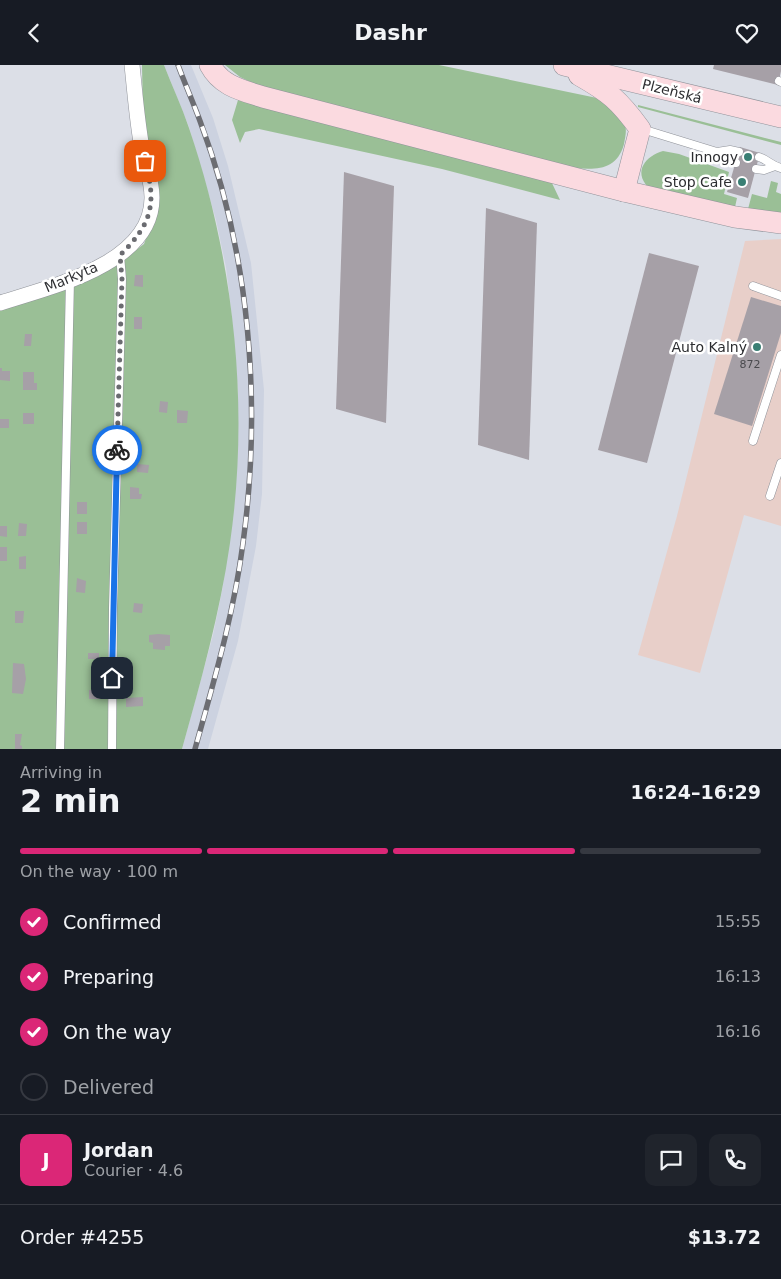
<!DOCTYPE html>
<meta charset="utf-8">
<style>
body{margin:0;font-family:"DejaVu Sans",sans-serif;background:#20242c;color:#f1f3f6;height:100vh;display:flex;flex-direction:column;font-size:19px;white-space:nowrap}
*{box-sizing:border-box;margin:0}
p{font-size:16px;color:#9ea1a6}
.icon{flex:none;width:28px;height:28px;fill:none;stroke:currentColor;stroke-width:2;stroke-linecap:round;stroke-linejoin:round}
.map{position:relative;height:684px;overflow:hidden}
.panel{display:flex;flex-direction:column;background:#171b24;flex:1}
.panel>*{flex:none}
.pin{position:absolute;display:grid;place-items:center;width:42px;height:42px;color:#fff;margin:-21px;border-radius:10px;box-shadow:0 2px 8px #0006}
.courier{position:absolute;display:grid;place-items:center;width:50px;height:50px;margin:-25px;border:4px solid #1a73e8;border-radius:50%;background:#fff;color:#222;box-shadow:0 1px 6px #0007}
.headline em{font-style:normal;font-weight:700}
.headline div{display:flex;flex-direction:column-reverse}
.headline{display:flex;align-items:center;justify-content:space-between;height:85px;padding:0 20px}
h1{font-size:32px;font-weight:700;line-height:38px}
.bar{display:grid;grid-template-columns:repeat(4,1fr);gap:8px 5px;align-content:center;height:60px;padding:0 20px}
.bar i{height:6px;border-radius:4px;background:#363941}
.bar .selected{background:#db2777}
.bar p{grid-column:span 4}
.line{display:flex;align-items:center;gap:12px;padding:0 20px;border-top:1px solid #363941}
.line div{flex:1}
.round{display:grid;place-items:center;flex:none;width:52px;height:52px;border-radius:10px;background:#20242c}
ol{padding:0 20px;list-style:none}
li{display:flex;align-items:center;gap:15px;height:55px}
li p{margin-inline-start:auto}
li .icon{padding:5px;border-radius:50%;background:#db2777;color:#fff;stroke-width:4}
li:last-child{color:#9ea1a6}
li i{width:28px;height:28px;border:2px solid #363941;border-radius:50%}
header{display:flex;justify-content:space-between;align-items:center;height:65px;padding:0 20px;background:#171b24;font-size:22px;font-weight:700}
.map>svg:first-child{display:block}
.commercial{fill:#e8cfc9}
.built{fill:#ccd2e0}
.green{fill:#9abf96}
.building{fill:#a6a0a7}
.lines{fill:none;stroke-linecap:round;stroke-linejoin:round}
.lane-casing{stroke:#90939a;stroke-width:9}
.street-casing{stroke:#90939a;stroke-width:16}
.secondary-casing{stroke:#90939a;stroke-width:22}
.lane{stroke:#fff;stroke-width:8}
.street{stroke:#fff;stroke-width:15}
.secondary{stroke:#fbdae0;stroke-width:21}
.rail-casing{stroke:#6c6d72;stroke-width:5.5}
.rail{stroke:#fff;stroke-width:4;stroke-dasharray:11;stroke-linecap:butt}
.done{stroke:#6a6b70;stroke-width:5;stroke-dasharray:0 9}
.route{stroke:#1a73e8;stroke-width:6}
.poi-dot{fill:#3a7f74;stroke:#fff;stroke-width:2}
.labels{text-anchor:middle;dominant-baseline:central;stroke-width:5;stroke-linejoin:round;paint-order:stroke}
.number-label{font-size:11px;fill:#4a4a4e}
.street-label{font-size:14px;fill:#2c2d30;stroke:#fff}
.poi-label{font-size:14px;fill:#2c2d30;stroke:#fff;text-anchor:end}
</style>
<header><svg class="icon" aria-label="back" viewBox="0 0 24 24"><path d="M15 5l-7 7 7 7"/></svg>Dashr<svg class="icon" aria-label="heart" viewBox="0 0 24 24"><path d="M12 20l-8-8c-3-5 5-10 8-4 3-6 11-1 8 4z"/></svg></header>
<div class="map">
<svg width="781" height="684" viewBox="0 0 781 684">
<rect width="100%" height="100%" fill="#dcdfe7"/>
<polygon class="commercial" points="781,174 781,461 744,450 700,608 638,590 677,451 745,176"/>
<polygon class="built" points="164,0 191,0 213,53 228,101 251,198 264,325 262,429 256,481 238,576 208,684 182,684 213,570 223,521 238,326 231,244 226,202 216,155 189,62"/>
<g class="green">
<path d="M142 0H164C172 21 182 42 189 63 234 195 250 340 230 478 220 548 201 616 182 684H0V238L115 201 144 179 155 149 143 52Z"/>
<path d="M225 0H439L597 33C607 39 622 48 625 60 627 66 625 73 624 79 617 105 597 105 574 103L268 25 240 12Z"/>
<polygon points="238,35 551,116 560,135 442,104 259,64 245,67 240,78 232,55"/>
<polygon points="638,40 769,74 781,77 781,80 638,42"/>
<path d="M663 86 679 89 729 107 724 129 737 133 735 142 648 122C633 106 646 91 663 86Z"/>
<polygon points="771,116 778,118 776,127 781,129 781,148 748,144 752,129 767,133"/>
</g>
<g class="building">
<polygon points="714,0 781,0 781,6 778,20 713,4"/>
<polygon points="740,82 760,88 748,133 727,127"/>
<polygon points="344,107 394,121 386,358 336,344"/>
<polygon points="486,143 537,158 529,395 478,380"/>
<polygon points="649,188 699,201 647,398 598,385"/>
<polygon points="135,210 143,210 143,222 134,221"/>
<polygon points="751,232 781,241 781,268 752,361 714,349"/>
<rect x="134" y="252" width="8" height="12"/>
<polygon points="25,269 32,269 31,281 24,281"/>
<polygon points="0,303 2,303 2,306 10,306 10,316 0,315"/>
<polygon points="23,307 34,307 34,318 37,318 37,325 23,325"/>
<polygon points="160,336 168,337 167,348 159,347"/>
<polygon points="177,345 188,346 187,358 177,358"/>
<rect x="23" y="348" width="11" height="11"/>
<rect x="0" y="354" width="9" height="9"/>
<polygon points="137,399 149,400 148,408 137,407"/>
<polygon points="130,422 139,423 139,429 142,429 141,434 130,434"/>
<rect x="77" y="437" width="10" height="12"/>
<rect x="77" y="457" width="10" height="12"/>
<polygon points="19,458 27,459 26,471 18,471"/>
<polygon points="0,461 7,461 7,472 0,471"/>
<rect x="0" y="482" width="7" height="14"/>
<polygon points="26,491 26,504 19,504 19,492"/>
<polygon points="77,513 86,516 85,528 76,527"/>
<polygon points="134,538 143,539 142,548 133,547"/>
<polygon points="15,546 24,546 23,558 15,558"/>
<polygon points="158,569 170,570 170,581 165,581 165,585 153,584 153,578 149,577 149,570"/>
<rect x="88" y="588" width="11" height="6"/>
<polygon points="13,598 24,599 26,614 23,629 12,628"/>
<rect x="89" y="625" width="11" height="9"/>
<polygon points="143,632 143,641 126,642 126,633"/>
<polygon points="15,669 22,669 20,680 22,681 22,684 15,684"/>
</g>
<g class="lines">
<g class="lane-casing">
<g id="lane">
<polyline points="779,16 781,17"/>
<polyline points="642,64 717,87 730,85 739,87"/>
<polyline points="717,87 727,96 736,98"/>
<path d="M759 92C768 95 772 101 781 103"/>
<polyline points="756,104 764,105 775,101"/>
<polyline points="753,221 781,231"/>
<polyline points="753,376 781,290"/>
<polyline points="770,431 781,398"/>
<polyline points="60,684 70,215"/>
<polyline points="112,684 113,543 122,214 120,190"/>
</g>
</g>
<g class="street-casing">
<path id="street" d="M0 238C50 222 153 199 152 132 152 115 145 99 142 83 137 56 135 28 132 0"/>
</g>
<g class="secondary-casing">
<g id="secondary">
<path d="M210 0C221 21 241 25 263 32L624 126 735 152 781 158"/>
<polyline points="564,0 781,52"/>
<path d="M579 10C609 27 619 35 640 64L624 126"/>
</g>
</g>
<use href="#lane" class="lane"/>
<use href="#street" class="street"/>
<use href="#secondary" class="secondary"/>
<g class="rail-casing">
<path id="rail" d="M178 0C185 19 193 37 200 56 250 188 262 339 243 478 234 548 214 616 195 684"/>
</g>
<use href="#rail" class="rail"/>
</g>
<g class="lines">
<path class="done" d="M117 385 122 214 120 190C152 159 157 139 145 96"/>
<polyline class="route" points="112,613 117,385"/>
</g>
<g class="poi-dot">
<circle cx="748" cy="92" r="5"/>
<circle cx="742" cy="117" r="5"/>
<circle cx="757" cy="282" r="5"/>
</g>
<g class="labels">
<g class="number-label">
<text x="750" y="299">872</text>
</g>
<g class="street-label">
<text transform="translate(672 26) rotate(14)">Plzeňská</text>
<text transform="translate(71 212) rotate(-23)">Markyta</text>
</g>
<g class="poi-label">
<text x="738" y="92">Innogy</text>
<text x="732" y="117">Stop Cafe</text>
<text x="747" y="282">Auto Kalný</text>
</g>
</g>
</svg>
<div class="pin" style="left:145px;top:96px;background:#ea580c"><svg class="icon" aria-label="bag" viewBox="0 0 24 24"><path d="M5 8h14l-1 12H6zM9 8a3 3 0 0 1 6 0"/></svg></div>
<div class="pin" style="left:112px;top:613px;background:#1f2937"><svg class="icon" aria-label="home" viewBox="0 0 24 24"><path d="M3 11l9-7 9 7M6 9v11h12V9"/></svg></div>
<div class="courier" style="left:117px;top:385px"><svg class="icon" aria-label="bike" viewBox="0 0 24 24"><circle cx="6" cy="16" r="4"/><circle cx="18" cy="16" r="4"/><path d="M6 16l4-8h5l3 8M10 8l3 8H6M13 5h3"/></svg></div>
</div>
<section class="panel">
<div class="headline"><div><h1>2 min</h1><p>Arriving in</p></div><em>16:24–16:29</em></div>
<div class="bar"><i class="selected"></i><i class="selected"></i><i class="selected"></i><i></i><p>On the way · 100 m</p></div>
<ol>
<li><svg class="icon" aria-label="check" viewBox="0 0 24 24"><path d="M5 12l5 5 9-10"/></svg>Confirmed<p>15:55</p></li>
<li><svg class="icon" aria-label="check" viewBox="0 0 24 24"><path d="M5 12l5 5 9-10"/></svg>Preparing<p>16:13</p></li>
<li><svg class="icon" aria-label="check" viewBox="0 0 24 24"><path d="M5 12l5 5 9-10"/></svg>On the way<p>16:16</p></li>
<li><i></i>Delivered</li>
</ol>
<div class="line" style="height:90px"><b class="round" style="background:#db2777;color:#fff">J</b><div><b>Jordan</b><p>Courier · 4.6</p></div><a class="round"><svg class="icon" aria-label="chat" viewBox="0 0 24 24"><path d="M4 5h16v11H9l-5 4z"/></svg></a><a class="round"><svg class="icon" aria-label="phone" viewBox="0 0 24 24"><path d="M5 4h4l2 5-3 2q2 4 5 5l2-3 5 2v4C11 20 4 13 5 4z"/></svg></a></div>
<div class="line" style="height:65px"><div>Order #4255</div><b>$13.72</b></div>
</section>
